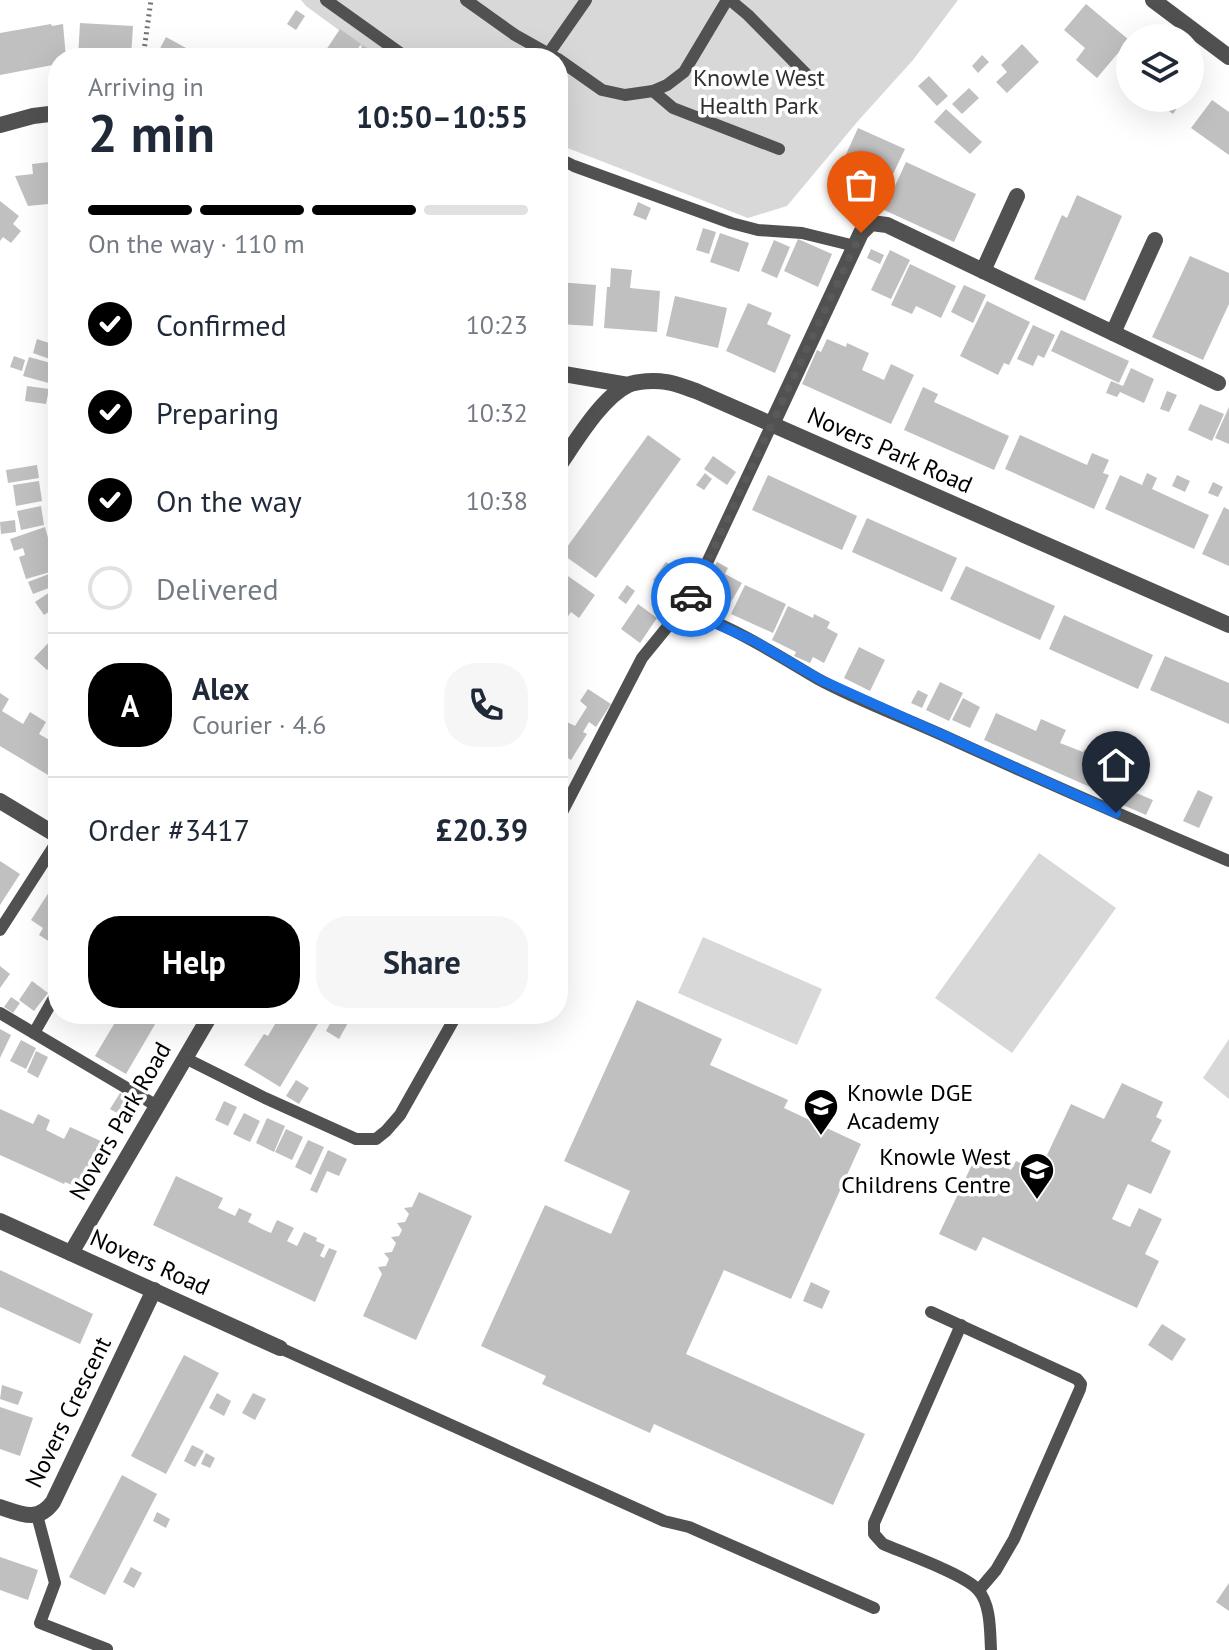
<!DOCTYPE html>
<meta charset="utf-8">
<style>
body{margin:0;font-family:"PT Sans",sans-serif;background:#f6f6f7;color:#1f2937;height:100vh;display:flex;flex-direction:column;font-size:30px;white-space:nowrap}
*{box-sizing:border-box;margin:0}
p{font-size:26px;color:#747a83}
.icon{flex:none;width:44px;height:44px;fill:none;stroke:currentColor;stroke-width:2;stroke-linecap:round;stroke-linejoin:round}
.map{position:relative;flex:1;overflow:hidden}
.details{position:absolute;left:48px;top:48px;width:520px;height:976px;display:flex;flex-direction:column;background:#fff;border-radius:32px;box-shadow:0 8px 32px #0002}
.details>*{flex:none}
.fabs{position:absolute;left:1116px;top:24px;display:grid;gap:16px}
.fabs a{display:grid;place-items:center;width:88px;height:88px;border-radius:50%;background:#fff;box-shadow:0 8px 32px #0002;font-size:40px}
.pin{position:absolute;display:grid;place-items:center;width:68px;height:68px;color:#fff;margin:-82px -34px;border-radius:50% 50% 50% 0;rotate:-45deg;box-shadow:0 0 8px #0007}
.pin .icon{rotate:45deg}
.courier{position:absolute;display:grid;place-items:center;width:80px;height:80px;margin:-40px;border:6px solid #1a73e8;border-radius:50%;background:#fff;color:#222;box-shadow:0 2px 10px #0007}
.headline em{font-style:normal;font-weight:600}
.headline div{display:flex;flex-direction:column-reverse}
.headline{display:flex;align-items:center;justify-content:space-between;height:136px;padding:0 40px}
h1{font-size:52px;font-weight:600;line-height:60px}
.bar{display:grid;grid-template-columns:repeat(4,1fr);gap:12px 8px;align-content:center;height:96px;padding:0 40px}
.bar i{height:10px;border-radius:6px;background:#e0e1e3}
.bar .on{background:#000}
.bar p{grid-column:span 4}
.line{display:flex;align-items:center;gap:20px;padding:0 40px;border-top:2px solid #e0e1e3}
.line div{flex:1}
.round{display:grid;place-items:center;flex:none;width:84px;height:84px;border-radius:32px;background:#f6f6f7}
ol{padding:0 40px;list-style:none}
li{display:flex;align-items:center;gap:24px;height:88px}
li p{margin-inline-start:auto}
li .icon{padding:8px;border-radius:50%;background:#000;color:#fff;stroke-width:4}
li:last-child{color:#747a83}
li i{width:44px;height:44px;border:4px solid #e0e1e3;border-radius:50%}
.button{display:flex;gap:16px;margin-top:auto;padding:16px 40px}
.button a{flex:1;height:92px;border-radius:32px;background:#000;color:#fff;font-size:32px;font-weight:600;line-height:92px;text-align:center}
.button a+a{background:#f6f6f7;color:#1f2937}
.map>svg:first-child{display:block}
.green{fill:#d8d8d8}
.building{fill:#c0c0c0}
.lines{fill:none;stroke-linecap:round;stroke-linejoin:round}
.path{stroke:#737373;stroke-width:5;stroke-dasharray:2 4;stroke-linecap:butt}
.lane{stroke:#515151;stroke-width:12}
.street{stroke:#515151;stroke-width:16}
.done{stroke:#595959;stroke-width:8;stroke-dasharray:0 14.4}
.route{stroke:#1a73e8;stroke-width:10}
.labels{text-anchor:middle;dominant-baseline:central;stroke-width:7;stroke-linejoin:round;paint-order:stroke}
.park-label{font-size:24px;fill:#2f2f2f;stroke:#fff}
.street-label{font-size:24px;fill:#000;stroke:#fff}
.poi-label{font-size:24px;fill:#000;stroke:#fff;text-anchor:start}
</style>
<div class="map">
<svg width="1229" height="1650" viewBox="0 0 1229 1650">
<rect width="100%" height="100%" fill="#fff"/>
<g class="green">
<polygon points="301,0 958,0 913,60 858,121 787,206 748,218 565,147 558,160 558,58 377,58 306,6"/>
<polygon points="1039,853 1116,908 1012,1053 935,998"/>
<polygon points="703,937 822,989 797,1045 678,993"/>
<polygon points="1229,1039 1229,1099 1203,1078"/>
</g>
<g class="building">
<polygon points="1086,4 1129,40 1097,78 1076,60 1085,48 1064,30"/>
<polygon points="296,10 305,16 296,30 287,24"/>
<polygon points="80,23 133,26 131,58 78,58"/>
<polygon points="51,24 52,26 63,24 66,58 58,58 58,64 0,75 0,33"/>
<polygon points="340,29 361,44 352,58 331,58 324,53"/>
<polygon points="166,37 188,49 205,58 155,58"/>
<polygon points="1022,44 1039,62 1007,93 996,82 1007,72 1001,65"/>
<polygon points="363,45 372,51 371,52 380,58 354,58"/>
<polygon points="982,55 989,62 978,73 972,66"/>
<polygon points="929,76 948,96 937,106 918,86"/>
<polygon points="969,88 979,98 962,114 952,104"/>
<polygon points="1151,98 1184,98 1173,114"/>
<polygon points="1212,100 1229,112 1229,155 1191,128"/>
<polygon points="946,109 982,142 970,154 934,122"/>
<polygon points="858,128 905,149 882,197 836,176"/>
<polygon points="58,161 58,216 50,217 48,204 28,206 15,176 33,174 32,164"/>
<polygon points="906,162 976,194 954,242 884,210"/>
<polygon points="1077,195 1122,216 1085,301 1034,279 1062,215 1067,218"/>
<polygon points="0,201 19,216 13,224 21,231 11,243 3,237 0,241"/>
<polygon points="638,202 651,208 646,220 633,215"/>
<polygon points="703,228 716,232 709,254 696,250"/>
<polygon points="720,233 749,243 739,272 710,262"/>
<polygon points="798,239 832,254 818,287 784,271"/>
<polygon points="774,240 790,247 777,278 761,271"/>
<polygon points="871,249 884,255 880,264 867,258"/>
<polygon points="890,250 910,260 891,299 871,290"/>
<polygon points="1190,256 1229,273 1229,304 1203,360 1152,337"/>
<polygon points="910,264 956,286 941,318 916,306 912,314 891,305"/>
<polygon points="611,268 632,270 630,288 660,291 657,332 604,328 607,287 610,287"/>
<polygon points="558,282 596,285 593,326 558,324"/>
<polygon points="964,285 986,295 973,323 951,312"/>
<polygon points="675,296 727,308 718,348 666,336"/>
<polygon points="987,301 1030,322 1009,365 1004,363 998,375 960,356"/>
<polygon points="748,303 772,313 767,324 791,335 775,373 726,351"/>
<polygon points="1033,325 1055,335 1044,358 1038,355 1033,366 1017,359"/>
<polygon points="1061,330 1129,361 1119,383 1051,351"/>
<polygon points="37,339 58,346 58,362 33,353"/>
<polygon points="827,339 846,347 847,343 869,353 862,370 884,380 891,364 914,375 891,424 802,384 817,350 821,352"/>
<polygon points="14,356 25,360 22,371 10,367"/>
<polygon points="29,357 58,365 56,385 23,376"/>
<polygon points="1131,368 1154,379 1144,403 1120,392 1117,397 1106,393 1111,381 1123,386"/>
<polygon points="27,386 49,389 46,404 25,401"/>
<polygon points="923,387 938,394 934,402 1009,436 994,470 904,430"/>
<polygon points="1167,391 1177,395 1169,412 1160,409"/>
<polygon points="1200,404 1224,414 1212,441 1188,430"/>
<polygon points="1229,407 1229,444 1215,438"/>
<polygon points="648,435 681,459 596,578 562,554"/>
<polygon points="1020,435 1087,465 1092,453 1109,460 1103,473 1109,475 1094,509 1005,469"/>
<polygon points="713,456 736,472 727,485 704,469"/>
<polygon points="37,465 39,478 8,483 6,470"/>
<polygon points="705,473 712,479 704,490 696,485"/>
<polygon points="1147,473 1157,478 1152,489 1209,515 1194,549 1105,509 1120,475 1142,485"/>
<polygon points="768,475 857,516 842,550 752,510"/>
<polygon points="1177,475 1190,481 1185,492 1172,486"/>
<polygon points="39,481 42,501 16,506 13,485"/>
<polygon points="1213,482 1223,487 1218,497 1208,493"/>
<polygon points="41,506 44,525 21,530 17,511"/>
<polygon points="1224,507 1229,510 1229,566 1202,554"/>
<polygon points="867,518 957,558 942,592 852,552"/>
<polygon points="15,520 16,532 1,534 0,522"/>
<polygon points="45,527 57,570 26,579 19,557 25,555 23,548 14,551 10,539"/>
<polygon points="666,562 687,578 675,595 653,580"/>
<polygon points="717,562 728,568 725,574 742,583 724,614 708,605 711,599 699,593"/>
<polygon points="966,566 1055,606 1040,640 950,599"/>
<polygon points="558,569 595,595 579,618 571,612 558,631"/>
<polygon points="49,574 54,586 33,594 28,582"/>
<polygon points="627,585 635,591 626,604 618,598"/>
<polygon points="745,585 786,604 773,633 731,614"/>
<polygon points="56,588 58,592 58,606 44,615 35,602"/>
<polygon points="638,604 657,618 640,643 621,629"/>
<polygon points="788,606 813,618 814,614 830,622 827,628 838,634 824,663 813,657 810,663 794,656 796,652 772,640"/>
<polygon points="1064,615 1153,655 1138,689 1049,649"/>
<polygon points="55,636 58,639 58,658 47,670 34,658"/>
<polygon points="859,647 885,660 870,691 844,678"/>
<polygon points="1165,656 1229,683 1229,724 1150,690"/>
<polygon points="940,682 963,693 949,721 926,710"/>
<polygon points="588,689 611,704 596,727 589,722 583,732 587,734 571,760 558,752 558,735 567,722 575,726 587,707 580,701"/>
<polygon points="918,690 928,695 922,708 911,703"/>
<polygon points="0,693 9,699 2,711 23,724 30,712 46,722 39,734 58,745 58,781 0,746"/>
<polygon points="963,698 980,707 970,728 952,720"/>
<polygon points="996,713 1036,731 1041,719 1066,730 1060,743 1083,752 1085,749 1112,762 1099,791 984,740"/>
<polygon points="1129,790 1153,800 1146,815 1123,805"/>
<polygon points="1198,790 1213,797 1199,828 1183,821"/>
<polygon points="0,861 20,874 0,905"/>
<polygon points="51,889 58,893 58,943 56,946 39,935 43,928 31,920"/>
<polygon points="0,966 10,974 0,988"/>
<polygon points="32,981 48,993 34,1011 19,1000"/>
<polygon points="11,997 20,1003 13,1013 4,1007"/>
<polygon points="637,1000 722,1039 710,1065 788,1100 784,1108 861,1144 791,1299 724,1270 686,1354 865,1434 833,1505 654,1424 650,1433 542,1384 546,1376 481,1346 545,1205 611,1234 630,1191 564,1161"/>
<polygon points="120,1014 161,1014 126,1074 95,1056"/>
<polygon points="281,1014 324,1014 280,1087 244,1065 264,1034 268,1036"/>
<polygon points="335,1014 349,1021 339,1039 326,1031"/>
<polygon points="0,1029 11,1035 0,1058"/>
<polygon points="21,1040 36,1048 26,1069 10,1061"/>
<polygon points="36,1051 48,1057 38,1078 27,1072"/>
<polygon points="296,1080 309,1088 299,1104 286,1096"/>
<polygon points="1122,1083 1163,1102 1156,1117 1162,1120 1151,1141 1171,1151 1151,1194 1128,1184 1112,1219 1130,1227 1139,1208 1162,1219 1145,1254 1159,1261 1137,1308 983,1237 976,1251 939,1234 977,1154 1011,1170 1016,1161 1039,1172 1071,1104 1104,1119"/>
<polygon points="120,1093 136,1103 126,1118 110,1109"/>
<polygon points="224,1101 237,1107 228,1126 215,1120"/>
<polygon points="0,1109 33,1124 38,1114 50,1120 46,1130 64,1139 70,1127 103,1142 81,1189 65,1182 64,1184 0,1155"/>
<polygon points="244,1113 260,1121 250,1142 233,1134"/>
<polygon points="267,1118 285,1126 274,1152 256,1143"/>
<polygon points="286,1129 303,1137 292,1160 275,1152"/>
<polygon points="308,1140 324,1147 311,1175 295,1167"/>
<polygon points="328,1150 347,1159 339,1176 327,1171 317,1193 310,1190"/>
<polygon points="176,1176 223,1198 218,1208 235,1216 239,1208 252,1214 248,1222 264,1230 271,1233 277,1220 294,1228 287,1241 297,1246 304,1232 317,1238 316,1241 325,1245 320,1256 324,1258 329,1248 337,1251 315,1302 153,1225"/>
<polygon points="419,1192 472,1216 416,1340 363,1316 382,1274 378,1267 386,1266 389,1259 384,1253 392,1252 396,1243 391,1237 399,1236 402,1230 397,1223 405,1222 409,1214 404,1208 412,1207"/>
<polygon points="0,1270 93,1314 80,1344 0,1307"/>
<polygon points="811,1282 830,1291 822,1309 803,1301"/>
<polygon points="1162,1324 1186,1339 1172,1361 1148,1345"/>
<polygon points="184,1355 219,1373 166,1474 131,1456"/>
<polygon points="2,1385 23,1392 18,1405 0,1399"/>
<polygon points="217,1393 231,1401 224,1416 209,1408"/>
<polygon points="253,1393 266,1399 255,1420 242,1413"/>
<polygon points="0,1407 33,1418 20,1456 0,1449"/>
<polygon points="192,1445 204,1451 195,1467 184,1461"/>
<polygon points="206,1453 215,1458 210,1468 201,1464"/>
<polygon points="122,1475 157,1494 105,1595 69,1577"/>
<polygon points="157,1512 170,1519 166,1528 153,1521"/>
<polygon points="0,1557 38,1570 28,1600 0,1590"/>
<polygon points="131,1567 142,1573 134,1588 123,1582"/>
<polygon points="1229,1583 1229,1611 1216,1602"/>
</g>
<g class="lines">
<polyline class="path" points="143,58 151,0"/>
<g class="lane">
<polyline points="326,0 407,58"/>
<polyline points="466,0 515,35 556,58"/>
<polyline points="730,0 748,15 815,83"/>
<polyline points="549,53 586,0"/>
<polyline points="558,59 602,90 625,95 653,91 667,85 684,72 727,0"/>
<polyline points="653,91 673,108 779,149"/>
<polyline points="558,158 574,166 731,223 758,230 802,233 855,246"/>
<polyline points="58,419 58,521"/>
<polyline points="684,612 772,424"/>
<path d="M558 820 642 658 677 615C702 605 793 665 818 679 857 700 900 716 940 734 1036 778 1132 820 1229 861"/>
<polyline points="0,930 58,840"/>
<polyline points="0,1013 157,1106"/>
<polyline points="34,1033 58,991"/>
<polyline points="185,1058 265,1098 356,1139 376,1139 386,1131 400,1115 457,1014"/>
<polyline points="931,1312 1077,1379 1081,1384 1080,1389 1014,1539 996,1570 979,1590"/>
<path d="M961 1325 874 1523V1534L883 1544C904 1553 966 1575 978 1590 991 1604 990 1632 991 1650"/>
<polyline points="280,1348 664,1521 689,1527 874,1608"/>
<polyline points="37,1515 55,1583 40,1623 107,1649"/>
</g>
<g class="street">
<polyline points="1153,0 1229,57"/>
<polyline points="0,125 33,116 58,113"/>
<polyline points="983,271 1017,196"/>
<polyline points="1113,333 1155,240"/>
<polyline points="558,373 628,385"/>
<polyline points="772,424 861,233 871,223 887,225 1218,383"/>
<path d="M558 467C575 443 601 398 628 385 637 381 655 380 666 382 676 383 686 388 696 391L1229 625"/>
<polyline points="0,801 58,836"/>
<polyline points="0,1221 280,1348"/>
<polyline points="71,1253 211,1014"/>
<path d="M0 1507C21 1514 38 1523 53 1502L154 1290"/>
</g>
</g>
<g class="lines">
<polyline class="done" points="691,597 861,233"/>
<polyline class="route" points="691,597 684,612 697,615 754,641 821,680 1116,813"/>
</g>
<defs>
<g id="school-pin" transform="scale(1.8)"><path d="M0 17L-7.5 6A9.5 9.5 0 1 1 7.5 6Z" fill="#000" stroke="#fff"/><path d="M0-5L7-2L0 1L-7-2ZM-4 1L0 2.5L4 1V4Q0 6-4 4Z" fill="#fff"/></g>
</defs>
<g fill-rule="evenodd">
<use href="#school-pin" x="821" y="1106"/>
<use href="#school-pin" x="1037" y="1170"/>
</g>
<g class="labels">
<g class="park-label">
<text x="759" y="77">Knowle West<tspan x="759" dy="28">Health Park</tspan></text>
</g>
<g class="street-label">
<text transform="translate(890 450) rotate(24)">Novers Park Road</text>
<text transform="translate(120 1121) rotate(-60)">Novers Park Road</text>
<text transform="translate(150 1262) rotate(24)">Novers Road</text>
<text transform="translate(68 1412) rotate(-64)">Novers Crescent</text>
</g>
<g class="poi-label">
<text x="847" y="1092">Knowle DGE<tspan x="847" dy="28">Academy</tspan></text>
<text x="1011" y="1156" text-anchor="end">Knowle West<tspan x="1011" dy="28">Childrens Centre</tspan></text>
</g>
</g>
</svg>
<div class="fabs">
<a><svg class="icon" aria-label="layers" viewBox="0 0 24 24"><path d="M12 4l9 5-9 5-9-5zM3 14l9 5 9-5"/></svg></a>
</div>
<div class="pin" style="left:861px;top:233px;background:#ea580c"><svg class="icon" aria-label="bag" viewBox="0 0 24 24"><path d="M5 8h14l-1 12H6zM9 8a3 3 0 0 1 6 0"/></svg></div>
<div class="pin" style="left:1116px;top:813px;background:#1f2937"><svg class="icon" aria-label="home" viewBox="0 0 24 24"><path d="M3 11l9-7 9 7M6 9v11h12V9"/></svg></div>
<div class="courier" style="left:691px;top:597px"><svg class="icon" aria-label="car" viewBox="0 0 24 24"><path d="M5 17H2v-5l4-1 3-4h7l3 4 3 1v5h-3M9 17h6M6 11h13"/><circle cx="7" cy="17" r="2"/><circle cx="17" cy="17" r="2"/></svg></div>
<section class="details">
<div class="headline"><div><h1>2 min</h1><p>Arriving in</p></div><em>10:50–10:55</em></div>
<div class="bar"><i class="on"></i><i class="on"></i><i class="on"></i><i></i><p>On the way · 110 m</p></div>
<ol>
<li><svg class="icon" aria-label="check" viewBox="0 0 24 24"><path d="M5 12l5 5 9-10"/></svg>Confirmed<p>10:23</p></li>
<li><svg class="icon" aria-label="check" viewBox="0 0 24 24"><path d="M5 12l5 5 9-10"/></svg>Preparing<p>10:32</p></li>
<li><svg class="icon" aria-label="check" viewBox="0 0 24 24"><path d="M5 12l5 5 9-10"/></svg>On the way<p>10:38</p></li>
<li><i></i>Delivered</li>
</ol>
<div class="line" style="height:144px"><b class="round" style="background:#000;color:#fff">A</b><div><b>Alex</b><p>Courier · 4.6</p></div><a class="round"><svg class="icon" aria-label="phone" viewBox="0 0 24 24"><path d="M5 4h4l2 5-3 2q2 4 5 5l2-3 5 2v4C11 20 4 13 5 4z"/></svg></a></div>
<div class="line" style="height:104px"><div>Order #3417</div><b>£20.39</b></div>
<div class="button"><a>Help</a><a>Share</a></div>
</section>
</div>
